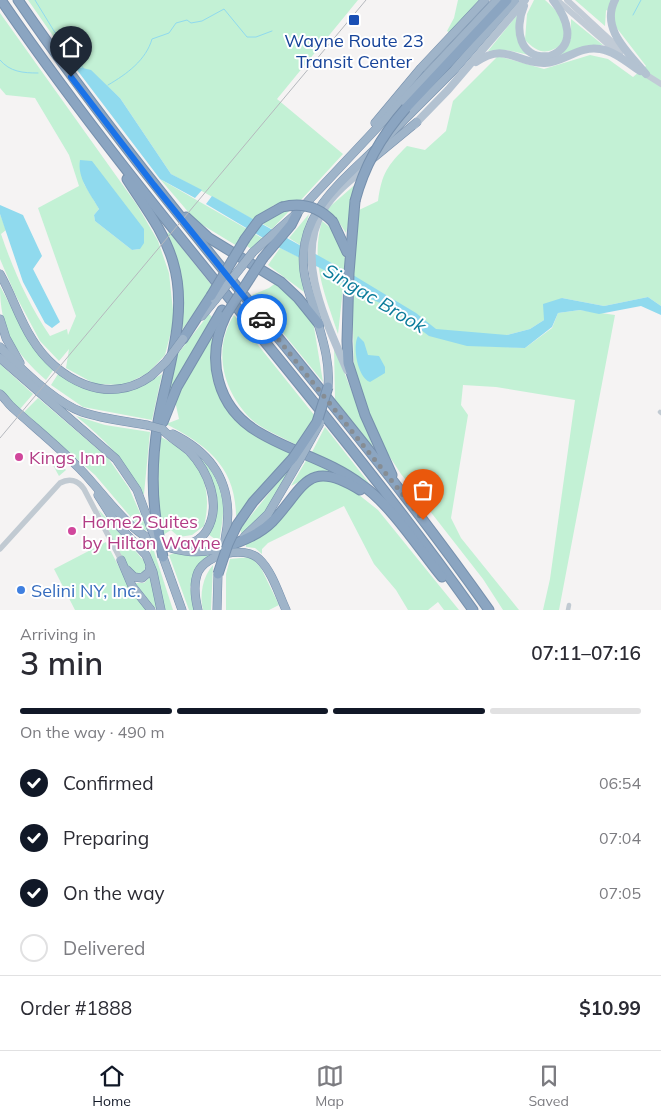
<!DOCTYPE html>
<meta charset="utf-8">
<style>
body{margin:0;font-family:Mulish,sans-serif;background:#f2f2f3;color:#2b2b33;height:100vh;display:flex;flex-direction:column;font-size:19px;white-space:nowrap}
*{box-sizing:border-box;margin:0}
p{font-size:16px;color:#7c7c81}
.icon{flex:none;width:28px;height:28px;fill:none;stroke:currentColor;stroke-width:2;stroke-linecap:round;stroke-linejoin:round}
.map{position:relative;height:610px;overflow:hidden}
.details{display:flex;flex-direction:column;background:#fff;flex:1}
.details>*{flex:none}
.pin{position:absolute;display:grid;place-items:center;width:42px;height:42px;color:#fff;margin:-51px -21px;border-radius:50% 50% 50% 0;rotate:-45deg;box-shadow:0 0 5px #0007}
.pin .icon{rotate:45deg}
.courier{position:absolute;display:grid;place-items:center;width:50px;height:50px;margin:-25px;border:4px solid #1a73e8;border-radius:50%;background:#fff;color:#222;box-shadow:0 1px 6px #0007}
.overview em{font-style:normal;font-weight:600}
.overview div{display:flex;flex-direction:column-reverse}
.overview{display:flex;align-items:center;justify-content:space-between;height:85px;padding:0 20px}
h1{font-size:32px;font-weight:600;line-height:38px}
.bar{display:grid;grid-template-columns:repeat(4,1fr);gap:8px 5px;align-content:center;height:60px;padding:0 20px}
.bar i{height:6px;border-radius:4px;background:#e1e1e2}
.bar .active{background:#111827}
.bar p{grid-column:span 4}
.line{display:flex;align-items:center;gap:12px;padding:0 20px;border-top:1px solid #e1e1e2}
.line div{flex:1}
ol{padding:0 20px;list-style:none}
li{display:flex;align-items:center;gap:15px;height:55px}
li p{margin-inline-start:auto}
li .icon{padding:5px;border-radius:50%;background:#111827;color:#fff;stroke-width:4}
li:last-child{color:#7c7c81}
li i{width:28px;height:28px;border:2px solid #e1e1e2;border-radius:50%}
.tabs{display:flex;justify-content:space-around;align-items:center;height:70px;border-top:1px solid #e1e1e2;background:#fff;font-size:14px;color:#7c7c81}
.tabs a{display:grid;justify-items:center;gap:2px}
.tabs .active{color:#111827}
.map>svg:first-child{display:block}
.green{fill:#c3f1d5;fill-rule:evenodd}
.water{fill:#90daee}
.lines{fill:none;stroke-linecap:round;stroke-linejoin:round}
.stream{stroke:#90daee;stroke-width:1}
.trunk-casing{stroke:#7690ad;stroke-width:9}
.motorway-casing{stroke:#7690ad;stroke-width:11}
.minor{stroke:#c1cad2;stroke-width:4.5}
.tertiary{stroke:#c1cad2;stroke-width:5.5}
.secondary{stroke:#c1cbd6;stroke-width:6}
.primary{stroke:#b3c2d1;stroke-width:8}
.trunk{stroke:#9fb4c9;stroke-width:8}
.motorway{stroke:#8ba5c1;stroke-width:9}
.rail{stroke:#b5b8bd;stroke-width:1}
.trunk-bridge-casing{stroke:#7690ad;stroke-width:9;stroke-linecap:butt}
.motorway-bridge-casing{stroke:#7690ad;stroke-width:11;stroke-linecap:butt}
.trunk-bridge{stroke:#9fb4c9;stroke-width:8}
.motorway-bridge{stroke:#8ba5c1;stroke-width:9}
.done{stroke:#868d94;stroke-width:5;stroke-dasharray:0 9}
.route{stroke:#1a73e8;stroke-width:6}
.transit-dot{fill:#1a4fb4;stroke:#fff;stroke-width:2}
.hotel-dot{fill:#d1479c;stroke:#fff;stroke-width:2}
.shop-dot{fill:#3f7fe0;stroke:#fff;stroke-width:2}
.labels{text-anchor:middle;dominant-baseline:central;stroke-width:4;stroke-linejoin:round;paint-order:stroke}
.transit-label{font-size:18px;fill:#164399;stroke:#fff}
.hotel-label{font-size:18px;fill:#b23c85;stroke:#fff;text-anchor:start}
.shop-label{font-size:18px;fill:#366cbe;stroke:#fff;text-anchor:start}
.water-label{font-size:19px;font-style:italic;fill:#0c7c9b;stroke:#fff}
</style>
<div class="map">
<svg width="661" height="610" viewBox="0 0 661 610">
<rect width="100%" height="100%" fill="#f5f3f3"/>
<g class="green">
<polygon points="28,0 358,0 277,99 343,154 300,201 274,205 254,220 171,174 120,98 91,71 74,66"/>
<polygon points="458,0 479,0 450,33 447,31 454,18"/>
<path d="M534 0H545C562 16 567 20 563 44 546 55 539 54 525 40L527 14Z"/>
<polygon points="575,0 613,0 608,11 606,10 605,26"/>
<path d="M617 0H661V306L648 297 604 306 562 298 544 320 530 329 469 345 525 348 552 328 558 313 580 310 615 315 559 610H543L550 579 575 400 496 387 463 385 461 405 468 415 451 518 461 538 519 610H503L483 579 401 474 378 439 354 368 352 290 359 210 378 201C382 173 387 166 407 146L425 150 446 131 453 101 498 56 544 69 590 55 608 59 633 77 646 66 616 27 613 19Z"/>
<path d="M0 13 137 205 158 241 169 273 174 320 165 355 148 373 124 385 95 384 66 368 69 349 59 361 40 341 15 294 0 259V214L6 230 1 234C14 272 28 303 50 336L67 329 68 335 76 316 38 208 79 186 69 155 35 98 6 95 0 88ZM83 182 140 249 132 250 95 221 94 215 99 209Z"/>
<polygon points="518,14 529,55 507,50 488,51"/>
<polygon points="571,19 603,45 589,45 558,56 571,39"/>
<polygon points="160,179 247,229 237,246 196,221"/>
<polygon points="358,182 346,233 337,219 326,210"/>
<polygon points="292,208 272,229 263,224 274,214"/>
<polygon points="309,214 300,245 289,238"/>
<path d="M322 221 338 234 346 262 338 334C325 294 310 263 322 221Z"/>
<polygon points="169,232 213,287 181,331 183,320 182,308 166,235"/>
<polygon points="253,233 262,238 251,249 247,246"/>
<polygon points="280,248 301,258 304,292 268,265"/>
<polygon points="277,282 313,321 323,382 252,295 269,288"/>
<path d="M0 286 26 335 54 369 46 380C14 352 0 329 0 286Z"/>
<polygon points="209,314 212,317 180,376 164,413 173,360"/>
<path d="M234 315 315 416 298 446C285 438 261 429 251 419 223 391 212 350 234 315Z"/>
<path d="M212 334 213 382 228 407 260 439 292 453 236 517C236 467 207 445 166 424L179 419 175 401Z"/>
<polygon points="334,346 374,449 335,400"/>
<polygon points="0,364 33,394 20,409 0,390"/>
<path d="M58 374C101 399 120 399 162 374L152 420 83 407 51 385Z"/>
<polygon points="38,398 108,458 129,488 147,529 146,531 135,522 95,475 24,412"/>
<path d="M76 416 105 425 150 432 144 494H142C126 460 105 440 76 416Z"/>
<polygon points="325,427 372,487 337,464 312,452"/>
<path d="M161 437C199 457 214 484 204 526L192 535 179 537 171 530 163 535C157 501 157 471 161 437Z"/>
<polygon points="53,454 66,470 59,476 49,458"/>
<path d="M196 454C228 483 226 502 219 542L208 534 216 511Z"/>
<path d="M307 459 346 476C321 469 312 475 291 486Z"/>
<polygon points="291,466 265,513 242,535 240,529"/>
<path d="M325 479 344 483 378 510 459 610H444L438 602 428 610H408L396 590 374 564 344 506 268 543 262 549V554L255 548 246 547V543C284 528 288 485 325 479Z"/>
<polygon points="98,509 146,563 144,572 138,576 127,567"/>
<polygon points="106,542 131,590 147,610 75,610 54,569"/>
<polygon points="153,548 173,610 165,610 150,552"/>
<polygon points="175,553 214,554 209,558 190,587 196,610 189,610 169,555"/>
<polygon points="251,557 261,568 279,605 269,610 226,610 226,574 230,559"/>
<path d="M213 565 211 610H203C199 595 203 576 213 565Z"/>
<polygon points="150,577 157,610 134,583 144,583"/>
</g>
<g class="water">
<polygon points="74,66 91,70 120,98 171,174 202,190 195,198 160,179"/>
<path d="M80 160 92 161 144 229V243L140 249 132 250 95 221 94 215 99 209C90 193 77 178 80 160Z"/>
<polygon points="212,196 353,275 416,313 436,329 507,335 530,329 544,320 543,304 562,298 604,306 648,297 661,306 661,315 641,306 599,314 580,310 558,313 552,327 525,348 467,346 429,336 393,309 352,290 326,271 280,248 206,204"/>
<polygon points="0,205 23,215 42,256 33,269 60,322 52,328 45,323 23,282 0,214"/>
<path d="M358 336 364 342 368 355 379 356 385 367V373L370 382C358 378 352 347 358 336Z"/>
</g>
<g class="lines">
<g class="stream">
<polyline points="35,0 54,31 84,69"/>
<polyline points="633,15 641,0"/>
<path d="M0 60C10 72 23 73 38 73"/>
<path d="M108 85C127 74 146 60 152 39L169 33 176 23 187 20 191 23 202 21 224 9 247 37H256L272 31"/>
</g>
<g class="trunk-casing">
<g id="trunk">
<polyline points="375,123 421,68 485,0"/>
<polyline points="387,137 454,70 515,0"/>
<polyline points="372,159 417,122"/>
<polyline points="253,252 297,213 497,0"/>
<path d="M0 274C12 295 19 319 32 339 57 380 108 407 151 376"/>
<polyline points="202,316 215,300"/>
<polyline points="0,319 6,338 20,363"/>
<path d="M0 347C21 369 54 402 82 412 103 419 125 421 147 425"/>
<polyline points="0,358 116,459 137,490 151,528"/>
<path d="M328 387C330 364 324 344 318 323 314 305 306 288 304 271 297 216 339 184 374 150"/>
<path d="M0 394C5 398 8 404 13 408 35 428 59 447 80 469 113 503 133 544 185 551 199 553 216 551 230 544"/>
<path d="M162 429C170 438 180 443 189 451 208 471 222 504 207 530 200 542 187 546 173 545"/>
<path d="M173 434C218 456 235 491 225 540"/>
<polyline points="98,495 115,522 146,555 153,572 161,610"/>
<polyline points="244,537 268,514 299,461"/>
<polyline points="163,557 182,610"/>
<polyline points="121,560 132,586 151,610"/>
<polyline points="127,570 134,577 142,578 149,572 150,566"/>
<path d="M198 610C195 598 193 584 198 572 207 554 244 545 259 559 272 571 279 595 286 610"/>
<polyline points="217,610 218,574"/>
</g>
</g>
<g class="motorway-casing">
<g id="motorway">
<path d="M1 0C146 212 324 400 473 610"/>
<path d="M18 0C163 212 341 400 489 610"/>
<polyline points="406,108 507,0"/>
<path d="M127 179C144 206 164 231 173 262 189 314 167 370 158 422 152 459 151 495 158 531"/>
<polyline points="355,201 349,273 347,341 348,363 365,415 392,475"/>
<polyline points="186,217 209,238 281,282 298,298 319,324"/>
<polyline points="333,222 347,252"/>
<polyline points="245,239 259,220 282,207"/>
<polyline points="263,258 291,225 297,213"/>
<path d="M226 315C205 358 216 408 260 433 294 453 331 461 362 485 391 505 419 549 442 577"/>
<polyline points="183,339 211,296"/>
<polyline points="163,422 177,387 222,310"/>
<polyline points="237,525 253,502 293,458"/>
<path d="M225 547C243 541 260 534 273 521 304 488 307 457 360 490"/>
</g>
</g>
<g class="minor">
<polyline points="660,412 661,413"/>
<polyline points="568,610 569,605"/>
</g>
<path class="tertiary" d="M0 549 60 483C69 478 78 480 84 489L121 560"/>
<g class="secondary">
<polyline points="557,0 620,55"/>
<polyline points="567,0 622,51"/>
<polyline points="642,72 661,84"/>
</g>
<g class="primary">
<path d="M615 0C600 29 629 53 646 74"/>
<path d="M524 6C514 29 519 60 550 56 578 45 567 18 553 0"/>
<path d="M476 62C506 41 516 64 545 63 564 62 580 45 600 49 614 51 628 63 640 71"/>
<polyline points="414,125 448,90 525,0"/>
<path d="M347 370C327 323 293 258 324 209 334 192 352 179 367 166"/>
</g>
<use href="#trunk" class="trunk"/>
<use href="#motorway" class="motorway"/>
<polyline class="rail" points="0,438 366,0"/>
<g class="trunk-bridge-casing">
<g id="trunk-bridge">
<polyline points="215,300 253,252"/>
<polyline points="151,376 166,362 183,339"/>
<polyline points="147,425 162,429"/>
<polyline points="299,461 320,423"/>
<polyline points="151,528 159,547"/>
</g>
</g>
<g class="motorway-bridge-casing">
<g id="motorway-bridge">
<path d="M355 201C364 166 382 135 406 108"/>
<path d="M282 207C302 202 319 207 333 222"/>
<polyline points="211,296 245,239"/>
<polyline points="226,315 263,258"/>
<polyline points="293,458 317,422 328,387"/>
<polyline points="158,531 163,557"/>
<polyline points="218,574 228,544 237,525"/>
</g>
</g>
<use href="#trunk-bridge" class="trunk-bridge"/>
<use href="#motorway-bridge" class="motorway-bridge"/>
</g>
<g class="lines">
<polyline class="done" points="262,319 423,520"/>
<polyline class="route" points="71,77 154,185 262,319"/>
</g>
<rect class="transit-dot" x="348" y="14" width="12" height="12" rx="2.5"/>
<g class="hotel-dot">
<circle cx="19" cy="457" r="5"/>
<circle cx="72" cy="531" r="5"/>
</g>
<circle class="shop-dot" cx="21" cy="590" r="5"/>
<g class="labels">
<g class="transit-label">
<text x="354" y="40">Wayne Route 23<tspan x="354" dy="21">Transit Center</tspan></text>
</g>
<g class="hotel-label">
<text x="29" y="457">Kings Inn</text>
<text x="82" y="521">Home2 Suites<tspan x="82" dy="21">by Hilton Wayne</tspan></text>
</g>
<g class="shop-label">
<text x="31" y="590">Selini NY, Inc.</text>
</g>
<g class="water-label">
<text transform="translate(375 298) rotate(31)">Singac Brook</text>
</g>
</g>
</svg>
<div class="pin" style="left:423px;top:520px;background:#ea580c"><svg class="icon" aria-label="bag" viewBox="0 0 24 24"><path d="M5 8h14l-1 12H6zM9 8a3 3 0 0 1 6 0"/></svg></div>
<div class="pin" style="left:71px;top:77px;background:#1f2937"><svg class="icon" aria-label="home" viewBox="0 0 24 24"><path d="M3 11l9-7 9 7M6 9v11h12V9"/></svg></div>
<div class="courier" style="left:262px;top:319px"><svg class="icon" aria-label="car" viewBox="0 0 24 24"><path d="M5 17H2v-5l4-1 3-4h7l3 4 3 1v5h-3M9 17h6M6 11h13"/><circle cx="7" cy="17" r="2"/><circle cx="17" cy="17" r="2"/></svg></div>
</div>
<section class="details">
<div class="overview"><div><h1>3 min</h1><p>Arriving in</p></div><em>07:11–07:16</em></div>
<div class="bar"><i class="active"></i><i class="active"></i><i class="active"></i><i></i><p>On the way · 490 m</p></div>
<ol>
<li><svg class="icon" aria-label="check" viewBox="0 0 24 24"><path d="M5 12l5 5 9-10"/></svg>Confirmed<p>06:54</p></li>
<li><svg class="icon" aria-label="check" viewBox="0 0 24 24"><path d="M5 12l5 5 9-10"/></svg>Preparing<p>07:04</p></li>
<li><svg class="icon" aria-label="check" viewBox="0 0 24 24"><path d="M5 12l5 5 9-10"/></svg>On the way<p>07:05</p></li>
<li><i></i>Delivered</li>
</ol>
<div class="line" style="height:65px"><div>Order #1888</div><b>$10.99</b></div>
</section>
<nav class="tabs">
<a class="active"><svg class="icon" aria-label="home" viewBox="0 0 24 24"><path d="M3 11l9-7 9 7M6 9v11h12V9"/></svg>Home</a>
<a><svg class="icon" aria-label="map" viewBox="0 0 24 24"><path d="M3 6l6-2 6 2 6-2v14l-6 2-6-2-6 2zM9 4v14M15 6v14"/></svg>Map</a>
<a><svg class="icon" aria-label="saved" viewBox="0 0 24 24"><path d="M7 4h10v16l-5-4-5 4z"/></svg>Saved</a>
</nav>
